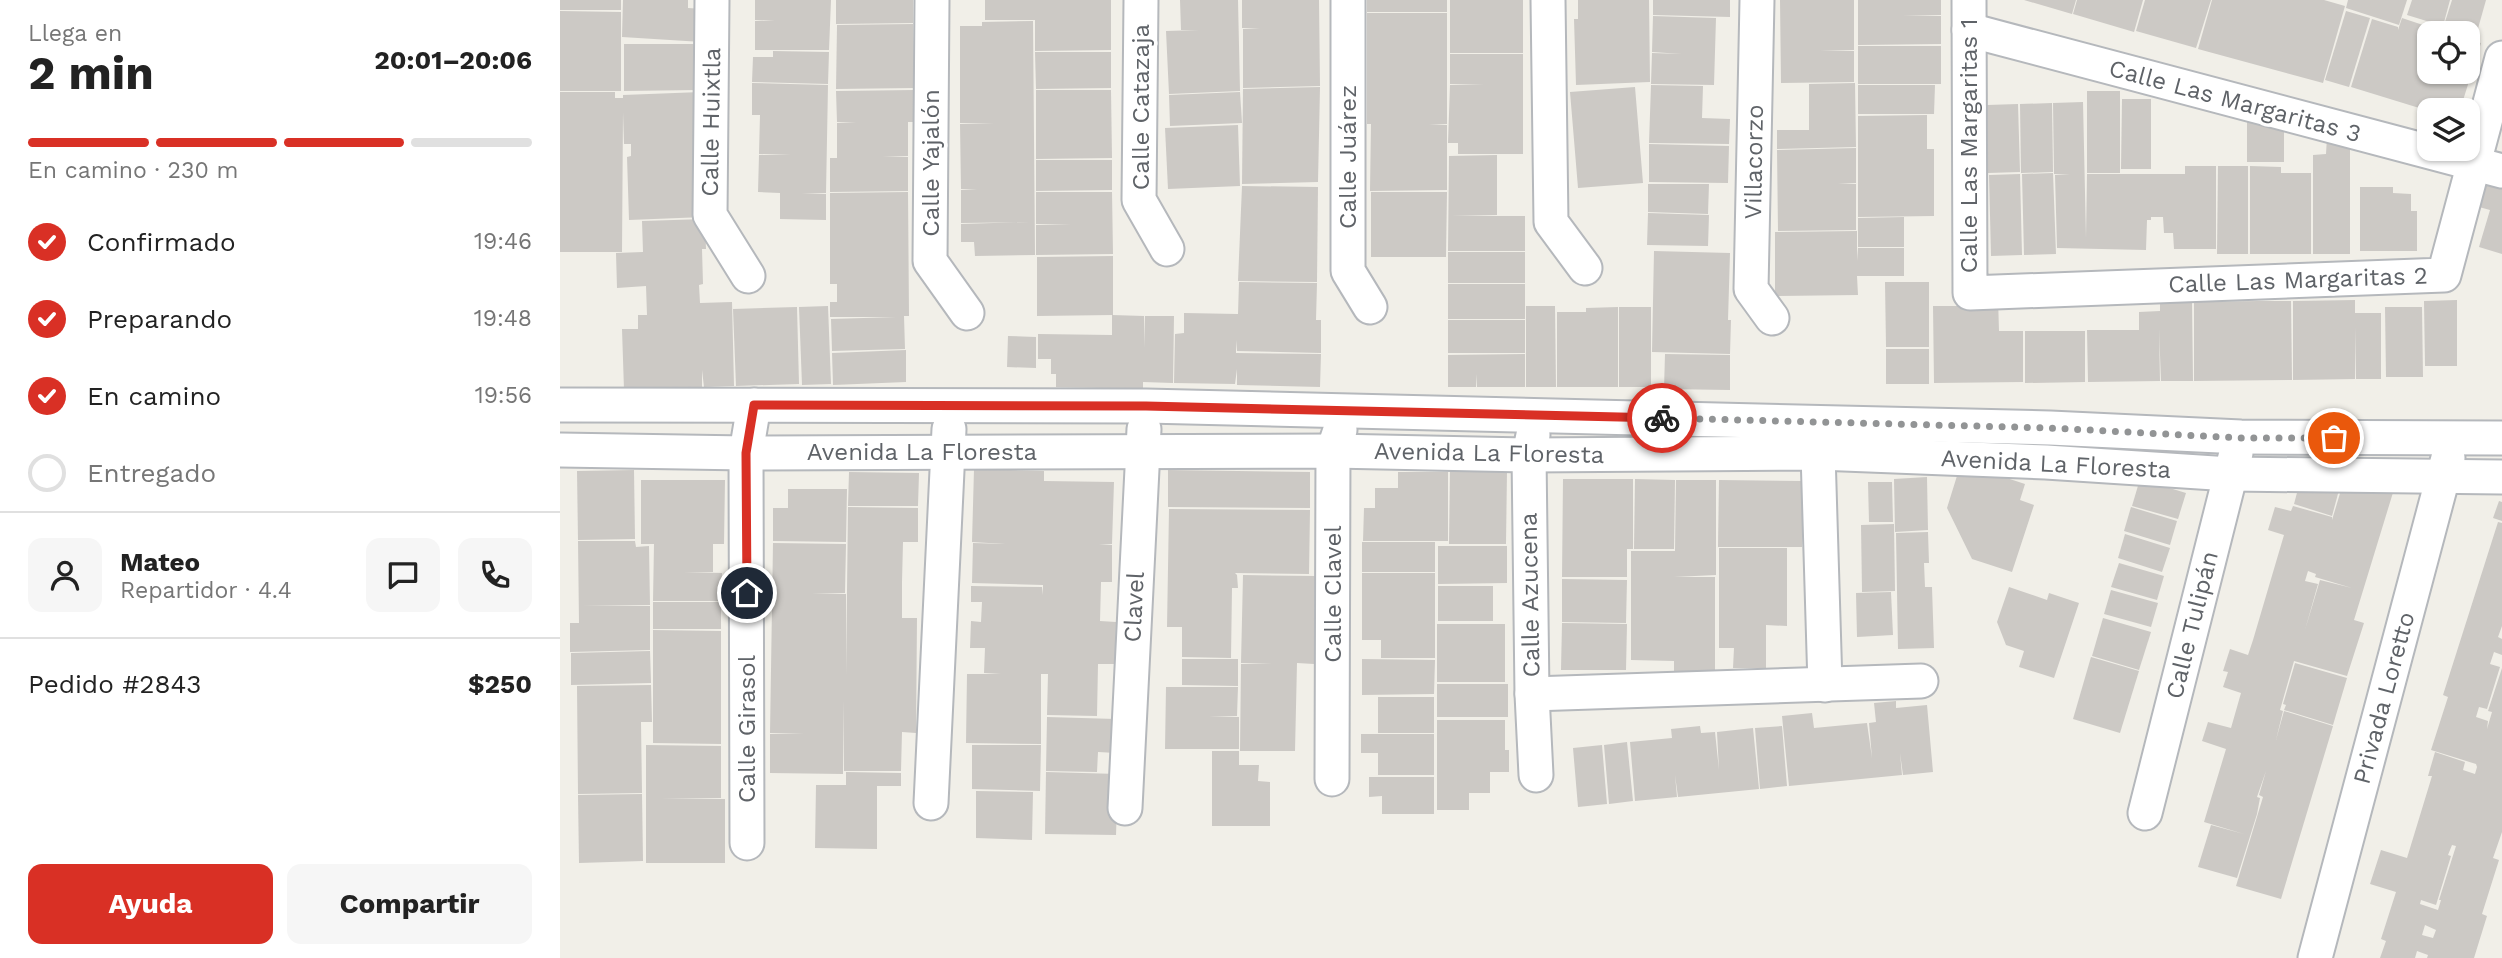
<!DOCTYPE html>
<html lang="es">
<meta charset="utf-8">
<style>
body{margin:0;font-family:"Work Sans",sans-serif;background:#f6f6f6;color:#222;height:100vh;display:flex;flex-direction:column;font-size:26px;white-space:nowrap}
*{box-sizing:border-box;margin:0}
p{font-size:23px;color:#767676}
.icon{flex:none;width:38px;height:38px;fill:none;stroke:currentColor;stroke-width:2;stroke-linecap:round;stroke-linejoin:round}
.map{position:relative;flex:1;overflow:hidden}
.panel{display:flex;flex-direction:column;background:#fff;width:560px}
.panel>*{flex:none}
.controls{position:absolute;left:1857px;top:21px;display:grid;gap:14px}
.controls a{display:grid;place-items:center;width:63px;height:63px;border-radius:14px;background:#fff;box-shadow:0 2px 5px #0004;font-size:35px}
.pin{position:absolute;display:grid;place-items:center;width:60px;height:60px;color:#fff;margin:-30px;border:4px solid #fff;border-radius:50%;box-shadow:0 2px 7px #0007}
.courier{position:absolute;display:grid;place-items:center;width:70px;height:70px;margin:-35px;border:5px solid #d93025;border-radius:50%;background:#fff;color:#222;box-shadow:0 2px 9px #0007}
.head em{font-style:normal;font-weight:700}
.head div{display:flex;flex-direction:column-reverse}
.head{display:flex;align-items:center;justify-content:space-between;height:119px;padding:0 28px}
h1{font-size:46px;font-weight:700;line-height:52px}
.bar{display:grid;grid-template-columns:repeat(4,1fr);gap:10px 7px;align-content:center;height:84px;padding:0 28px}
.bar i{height:9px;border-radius:5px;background:#e0e0e0}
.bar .current{background:#d93025}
.bar p{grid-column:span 4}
.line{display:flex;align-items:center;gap:18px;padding:0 28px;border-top:2px solid #e0e0e0}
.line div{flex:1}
.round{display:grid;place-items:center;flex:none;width:74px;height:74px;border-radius:14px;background:#f6f6f6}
ol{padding:0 28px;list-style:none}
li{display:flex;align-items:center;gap:21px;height:77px}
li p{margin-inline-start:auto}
li .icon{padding:7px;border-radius:50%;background:#d93025;color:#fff;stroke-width:4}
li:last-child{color:#767676}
li i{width:38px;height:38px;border:4px solid #e0e0e0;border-radius:50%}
.primary-button{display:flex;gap:14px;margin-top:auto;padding:14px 28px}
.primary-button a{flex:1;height:80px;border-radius:14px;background:#d93025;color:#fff;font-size:28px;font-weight:700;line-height:80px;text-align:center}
.primary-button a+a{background:#f6f6f6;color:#222}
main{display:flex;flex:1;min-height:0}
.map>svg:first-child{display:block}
.building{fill:#ccc9c5;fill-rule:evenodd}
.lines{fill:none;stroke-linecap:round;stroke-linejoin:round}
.street-casing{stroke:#b5b8bc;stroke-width:37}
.street{stroke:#fff;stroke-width:33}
.done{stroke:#929495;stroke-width:7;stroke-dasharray:0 12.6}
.route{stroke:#d93025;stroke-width:9}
.labels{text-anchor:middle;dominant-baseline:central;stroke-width:7;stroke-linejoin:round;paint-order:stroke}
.street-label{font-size:24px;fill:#5f6368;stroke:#fff}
</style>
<main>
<section class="panel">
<div class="head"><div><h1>2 min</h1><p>Llega en</p></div><em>20:01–20:06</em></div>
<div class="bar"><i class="current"></i><i class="current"></i><i class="current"></i><i></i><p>En camino · 230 m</p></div>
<ol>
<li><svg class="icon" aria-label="check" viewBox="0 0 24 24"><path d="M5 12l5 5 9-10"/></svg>Confirmado<p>19:46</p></li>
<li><svg class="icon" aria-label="check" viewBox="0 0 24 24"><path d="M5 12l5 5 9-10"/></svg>Preparando<p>19:48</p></li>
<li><svg class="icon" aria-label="check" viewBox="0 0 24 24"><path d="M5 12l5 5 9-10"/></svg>En camino<p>19:56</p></li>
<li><i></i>Entregado</li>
</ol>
<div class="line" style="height:126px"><a class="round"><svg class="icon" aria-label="person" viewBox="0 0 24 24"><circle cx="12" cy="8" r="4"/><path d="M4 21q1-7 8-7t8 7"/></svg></a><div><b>Mateo</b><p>Repartidor · 4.4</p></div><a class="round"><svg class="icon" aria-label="chat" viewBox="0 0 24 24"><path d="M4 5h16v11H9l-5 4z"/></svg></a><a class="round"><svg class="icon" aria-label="phone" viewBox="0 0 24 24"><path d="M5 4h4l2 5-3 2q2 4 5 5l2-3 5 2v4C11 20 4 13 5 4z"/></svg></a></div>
<div class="line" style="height:91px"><div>Pedido #2843</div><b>$250</b></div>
<div class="primary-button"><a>Ayuda</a><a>Compartir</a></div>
</section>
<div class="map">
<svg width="1942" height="958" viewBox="0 0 1942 958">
<rect width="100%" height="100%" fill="#f1efe8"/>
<g class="building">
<rect x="0" y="0" width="61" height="10"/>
<polygon points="63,0 128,0 128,8 144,9 142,42 62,37"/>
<polygon points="195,0 271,0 269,50 195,50 195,21 215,21 195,20"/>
<polygon points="276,0 353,0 353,23 276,24"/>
<polygon points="425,0 551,0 551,50 475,51 475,20 425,20"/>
<polygon points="620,0 678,0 680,91 609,94 606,31 639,30 621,30"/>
<polygon points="682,0 759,0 760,86 683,88 683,29 700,28 682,28"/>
<rect x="807" y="0" width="80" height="12"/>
<rect x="890" y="0" width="73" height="53"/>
<polygon points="1018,0 1089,0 1090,82 1016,85 1014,19 1018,19"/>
<polygon points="1093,0 1170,0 1170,17 1093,15"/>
<polygon points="1220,0 1294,0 1294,50 1260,50 1294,51 1294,82 1221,83"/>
<polygon points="1298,0 1381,0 1381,15 1343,15 1381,16 1381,44 1298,45"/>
<polygon points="1464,0 1516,0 1512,14"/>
<polygon points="1517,0 1583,0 1574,32 1513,14"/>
<polygon points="1585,0 1651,0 1636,48 1576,31"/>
<polygon points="1652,0 1764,0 1785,6 1763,83 1638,49"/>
<polygon points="1788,0 1847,0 1839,25 1786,8"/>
<polygon points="1852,0 1890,0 1883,26 1847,15"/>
<polygon points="1892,0 1926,0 1917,32 1885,22"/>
<polygon points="0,11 61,12 61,91 0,91"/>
<polygon points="1786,11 1810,18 1789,87 1765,80"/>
<polygon points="807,13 887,13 887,124 869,124 887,125 887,190 810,191 811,124 807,124"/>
<polygon points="1093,16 1156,18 1154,85 1091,84 1092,53 1122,54 1092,52"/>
<polygon points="1842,18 1866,26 1862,38 1869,40 1869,72 1908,72 1908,39 1921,43 1900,110 1869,111 1791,87 1812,19 1838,27 1838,30"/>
<polygon points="473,21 475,255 415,256 414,242 401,242 401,224 470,222 401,223 401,190 417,190 401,189 400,124 434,124 400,123 400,26 422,26 422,22"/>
<polygon points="353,24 354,88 276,89 277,25"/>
<polygon points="64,44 138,44 138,90 64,91"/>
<rect x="1298" y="46" width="83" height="38"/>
<polygon points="213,51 269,52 268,84 192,82 193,57 213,57"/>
<polygon points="475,52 551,52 551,88 476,89"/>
<polygon points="890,54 963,54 963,154 898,154 898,143 888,143 890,85 924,85 890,84"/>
<polygon points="192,83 268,85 266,193 242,193 266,194 266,220 220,219 220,193 198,192 199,155 231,155 199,154 200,115 192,115"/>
<polygon points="1295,83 1296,147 1217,149 1217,130 1249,130 1249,84"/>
<polygon points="1091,85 1143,86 1142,118 1170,119 1169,144 1089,143"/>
<polygon points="1298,85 1375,85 1374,114 1298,114"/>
<polygon points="760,87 758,182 682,184 683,89"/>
<polygon points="1075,87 1083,183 1018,188 1010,92"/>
<polygon points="354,90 354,122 348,122 348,156 323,156 348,157 348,191 270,192 270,158 277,158 277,123 296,123 277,122 276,91"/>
<polygon points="476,90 551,90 552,158 476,159"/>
<rect x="1527" y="91" width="33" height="82"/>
<polygon points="0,92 55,92 55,98 63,98 63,95 141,92 144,217 69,220 67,157 71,156 71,144 64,144 63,112 62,252 0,252"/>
<polygon points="680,92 682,123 610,126 609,95"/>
<polygon points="1562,99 1591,99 1591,169 1561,169"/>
<polygon points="1523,102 1526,238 1527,174 1625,174 1625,166 1656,166 1656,249 1614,249 1613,233 1604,233 1603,217 1591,217 1591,220 1587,220 1586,250 1497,248 1495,175 1510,175 1494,174 1493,103"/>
<polygon points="1492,103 1493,172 1461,173 1460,104"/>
<polygon points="1458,104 1460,172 1428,173 1427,105"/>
<polygon points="1367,115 1367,149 1374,149 1374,216 1298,217 1298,116"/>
<polygon points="1687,116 1724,125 1724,162 1687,162"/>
<polygon points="678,125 680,186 608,189 605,128"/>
<polygon points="1767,137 1790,137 1790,254 1753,254 1753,155 1766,154"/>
<polygon points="1089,144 1169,146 1168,183 1089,182"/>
<polygon points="1296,148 1296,183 1278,183 1296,184 1296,230 1218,231 1217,150"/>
<polygon points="937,155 937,215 892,216 965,216 965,251 888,251 889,156"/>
<polygon points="476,160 552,160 552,190 476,191"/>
<polygon points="1658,166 1688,166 1688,254 1657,254"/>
<polygon points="1690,166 1721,167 1721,173 1751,173 1751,254 1690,254"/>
<polygon points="1493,173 1496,254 1464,255 1462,174"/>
<polygon points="1929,173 1942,177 1942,254 1919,247 1930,210 1919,207"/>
<polygon points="1460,174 1462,255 1431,256 1429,175"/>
<polygon points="1088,184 1149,184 1148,214 1088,212"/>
<polygon points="682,186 758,187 757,282 678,281"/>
<polygon points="1800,187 1833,187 1833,193 1851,194 1851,211 1857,211 1857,251 1800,251"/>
<polygon points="348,192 349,316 344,316 345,349 272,351 271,319 336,317 270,317 270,302 277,302 277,284 270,284 270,193"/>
<polygon points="476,192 552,192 553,254 476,255 476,225 511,224 476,224"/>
<polygon points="811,192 887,192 886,257 811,257"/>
<polygon points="1088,213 1149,215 1148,246 1087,245"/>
<polygon points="1344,217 1344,247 1298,247 1298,218"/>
<polygon points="145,219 146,249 142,249 143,284 139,285 140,303 172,302 174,386 144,387 142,370 142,388 64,390 62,329 78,329 78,315 87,315 86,286 57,288 56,253 83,252 82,221"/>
<polygon points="1297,231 1297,261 1298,248 1344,248 1344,276 1297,276 1298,295 1215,296 1215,232"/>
<polygon points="1094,251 1170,253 1168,320 1171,320 1170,354 1092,352"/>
<rect x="888" y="252" width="77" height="31"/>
<polygon points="553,256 553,315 477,316 477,257"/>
<polygon points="679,282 757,283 756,320 761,320 761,353 677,351 676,340 676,353 761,354 760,387 677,385 677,369 675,384 614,383 615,334 624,333 624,313 678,314"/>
<polygon points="1325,282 1369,282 1369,347 1326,347"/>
<rect x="888" y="284" width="77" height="35"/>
<polygon points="1438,298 1439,331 1463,331 1463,382 1374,383 1373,306 1407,306"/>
<polygon points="1795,300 1795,313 1821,313 1821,379 1796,379 1795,327 1795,379 1733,380 1733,301"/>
<polygon points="1897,300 1897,366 1865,366 1864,301"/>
<polygon points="1697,301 1731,301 1732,380 1634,381 1634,302"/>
<polygon points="1600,302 1632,302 1633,381 1601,381 1599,329 1600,381 1528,382 1527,330 1579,330 1579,312 1600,311"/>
<polygon points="268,306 271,384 242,385 239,307"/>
<polygon points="966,306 995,306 996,387 966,387"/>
<polygon points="237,307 239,384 176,386 173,309"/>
<polygon points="1058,307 1058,387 997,387 997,312 1026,312 1026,308"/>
<rect x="1059" y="307" width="32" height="80"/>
<polygon points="1825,307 1862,307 1863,377 1826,377"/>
<polygon points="552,315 584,316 584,348 585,316 614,316 613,383 583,382 583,389 496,387 496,374 491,374 491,359 478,359 478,334 552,335"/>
<rect x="888" y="320" width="77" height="33"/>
<polygon points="1465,331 1525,331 1525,382 1465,383"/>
<polygon points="448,336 476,337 476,368 447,367"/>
<rect x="1326" y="349" width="43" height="35"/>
<polygon points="346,350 346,382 273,385 272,353"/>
<polygon points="965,354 965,387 917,387 916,374 916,387 888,387 888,355"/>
<polygon points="1105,354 1170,355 1170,390 1104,389"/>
<polygon points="1401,463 1465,484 1460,500 1474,505 1452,572 1412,559 1387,508"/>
<polygon points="414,469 484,471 484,481 554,482 552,544 539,545 552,545 552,582 541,582 540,621 556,622 555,664 538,664 537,716 487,715 488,674 481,674 481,620 481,744 406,743 407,674 441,674 424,673 425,648 410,648 411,621 421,622 422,602 411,602 411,586 482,587 483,595 483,585 412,583 413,543 445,544 412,542"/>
<polygon points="74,470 75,539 18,540 17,471"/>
<polygon points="608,470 750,472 750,508 608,507"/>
<polygon points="890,471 947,471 946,544 889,544"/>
<polygon points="289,472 359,473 358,506 288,506"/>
<polygon points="838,472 888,472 888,541 803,541 804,508 815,508 815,488 838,488"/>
<polygon points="1367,477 1368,530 1335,532 1334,479"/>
<polygon points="1003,479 1073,479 1073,549 1067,549 1067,577 1002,577"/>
<polygon points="1075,479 1115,480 1114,549 1074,549"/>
<polygon points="1580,479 1626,493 1618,519 1572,506"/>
<polygon points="81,480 165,480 164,544 153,544 153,572 124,572 162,573 161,601 93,601 94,544 81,544"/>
<polygon points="1116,480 1156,480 1156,575 1114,577 1155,577 1155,676 1114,675 1114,661 1071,660 1071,551 1115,551"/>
<polygon points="1159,480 1243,481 1242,547 1158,547"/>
<path d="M1784 480 1835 486 1794 620 1804 623 1787 676 1734 661 1720 710 1723 711 1716 740 1724 711 1773 726 1721 899 1676 886 1703 797 1699 795 1706 771 1697 797 1700 798 1697 814 1677 878 1638 867 1651 825 1684 834 1644 822 1666 749 1642 741 1648 722 1671 728 1681 693 1663 687 1668 672 1663 671 1670 649 1688 655 1693 640 1724 535 1708 530 1715 507 1731 511 1733 506 1772 517V520ZM1748 571 1756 574 1755 577 1792 588 1760 580 1745 630 1758 584 1745 581Z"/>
<polygon points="1308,482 1332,482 1333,522 1309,522"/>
<polygon points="228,489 287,489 286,542 213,541 213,508 228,508"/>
<polygon points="1738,489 1779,490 1772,516 1734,504"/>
<polygon points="1939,501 1942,502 1942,521 1933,518"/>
<polygon points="288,507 358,508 358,542 343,542 342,582 342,618 357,618 356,733 342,732 341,771 284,771 284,700 283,774 210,773 210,734 244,734 210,733 213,543 286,544 285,593 252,594 286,594 286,675"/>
<polygon points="1571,507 1617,521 1610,545 1564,531"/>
<polygon points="609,509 750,510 749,574 675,573 677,575 678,588 672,588 671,658 622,657 622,627 607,627"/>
<path d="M1938 522 1942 523V626L1938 637 1942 639V655L1934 652 1930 664 1940 667 1927 709 1919 707 1916 717 1928 721 1927 729 1932 712 1928 711 1942 668V832L1933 858 1939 860 1922 914 1927 916 1914 958H1867L1868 955 1857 951 1855 958H1820L1826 941 1821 939 1836 892 1810 884 1821 850 1847 858 1872 776H1868L1875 752 1905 762 1903 770 1915 774 1917 767 1916 764 1871 750 1888 697 1883 695ZM1892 845 1896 846 1879 900H1881L1878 910 1860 904 1861 900 1876 905 1891 856 1888 855ZM1865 925 1876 930 1873 938 1862 935Z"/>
<polygon points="1334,524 1335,591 1302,592 1301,525"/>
<polygon points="1368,532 1369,563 1364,563 1365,587 1372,587 1374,648 1338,649 1336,533"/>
<polygon points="1565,534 1610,548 1602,572 1558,558"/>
<polygon points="18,541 75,541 76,547 89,546 90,605 23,606 90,606 90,650 10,652 10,623 19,623"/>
<rect x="802" y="542" width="73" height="30"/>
<polygon points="878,546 947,546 947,583 878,584"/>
<polygon points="1159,548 1227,548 1227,626 1206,625 1206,668 1173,668 1174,648 1159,648"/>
<polygon points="1559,563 1604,576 1597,600 1551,587"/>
<polygon points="802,573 875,573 875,658 821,658 821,640 802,640"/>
<polygon points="683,575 755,576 754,664 737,663 735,751 680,751 681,664 712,664 681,663"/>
<polygon points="1002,579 1067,580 1066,623 1002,622"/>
<rect x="878" y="586" width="55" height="35"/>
<polygon points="1449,587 1487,600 1489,593 1519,603 1494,678 1459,667 1464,651 1446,645 1437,622"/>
<polygon points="1551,590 1598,603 1591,627 1544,614"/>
<polygon points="1331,592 1333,635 1297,637 1296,593"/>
<rect x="93" y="602" width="68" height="27"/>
<polygon points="1543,618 1591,632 1579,670 1532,656"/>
<polygon points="1002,623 1067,624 1066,670 1001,670"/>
<rect x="877" y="624" width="68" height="58"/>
<polygon points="93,630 161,631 161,744 93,743"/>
<polygon points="90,651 91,683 11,685 11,653"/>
<polygon points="1531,657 1579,671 1560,733 1513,719"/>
<polygon points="622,659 678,659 678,686 622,685"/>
<polygon points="802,659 875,660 874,694 802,695"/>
<polygon points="1735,663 1787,678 1773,725 1724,710 1726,705 1723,704"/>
<rect x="877" y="684" width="71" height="33"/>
<polygon points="91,685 92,722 81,722 82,793 18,794 17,686"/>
<polygon points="606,687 678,687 677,716 649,717 679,717 679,749 605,749"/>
<rect x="818" y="697" width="56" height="36"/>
<polygon points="1336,701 1336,708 1367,705 1373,772 1343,775 1340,753 1342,775 1229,786 1222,716 1252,713 1254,728 1307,723 1312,758 1309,723 1316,722 1314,703"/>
<polygon points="487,717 556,719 556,753 538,752 537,772 486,771"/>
<polygon points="877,720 945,720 945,750 949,750 949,772 930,772 930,793 909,793 909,810 877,810"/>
<polygon points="1140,726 1141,733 1155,732 1159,770 1157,732 1193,728 1199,789 1118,797 1115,775 1117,797 1075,801 1070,742 1112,738 1111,729"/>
<polygon points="1222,726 1227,786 1200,789 1195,728"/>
<polygon points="801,734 874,734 874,775 818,775 818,753 801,753"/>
<polygon points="1067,742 1073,801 1049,804 1044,745"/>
<polygon points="86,745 161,746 161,798 102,799 165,799 165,863 86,863"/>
<polygon points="412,745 481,745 480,791 412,789"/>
<polygon points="1042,745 1047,804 1018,807 1013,748"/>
<polygon points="652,751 679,751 679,765 699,765 698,781 710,782 710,826 652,826"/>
<polygon points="286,772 341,773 341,786 317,786 317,849 255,848 256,785 286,785"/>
<polygon points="486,772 558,774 556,835 485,834"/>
<polygon points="809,777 874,777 874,814 822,814 822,796 809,797"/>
<polygon points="416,791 473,792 472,840 416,838"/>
<polygon points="82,794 83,861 19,863 18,795"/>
</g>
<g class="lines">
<g class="street-casing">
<g id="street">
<polyline points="152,0 150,215 188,276"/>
<polyline points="372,0 370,261 407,313"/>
<polyline points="581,0 579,200 607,249"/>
<polyline points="788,0 788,271 810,307"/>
<polyline points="988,0 991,222 1025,268"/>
<polyline points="1197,0 1191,289 1212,318"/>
<polyline points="1409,0 1410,293 1884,275 1942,58"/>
<polyline points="1409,30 1942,171"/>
<polyline points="0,405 586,406 1490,428 1681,437 1942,438"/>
<polyline points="1259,431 1258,453 1265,685"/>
<polyline points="973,435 969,455 972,694 976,775"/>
<polyline points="0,450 186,453 773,451 969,455 1258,453 1486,462 1670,474 1942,477"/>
<polyline points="972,694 1361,681"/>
<polyline points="772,779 773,451 780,430"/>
<polyline points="371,803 389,429"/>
<polyline points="565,808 584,429"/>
<polyline points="1585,813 1676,453"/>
<polyline points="187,843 186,453 194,405"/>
<polyline points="1755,958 1888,458"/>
</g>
</g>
<use href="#street" class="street"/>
</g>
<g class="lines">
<polyline class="done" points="1102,418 1490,428 1681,438 1774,438"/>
<polyline class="route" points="187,593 186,453 194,405 586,406 1102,418"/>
</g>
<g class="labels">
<g class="street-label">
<text transform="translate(1675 101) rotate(15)">Calle Las Margaritas 3</text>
<text transform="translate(581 107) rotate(-90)">Calle Catazaja</text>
<text transform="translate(151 122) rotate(-89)">Calle Huixtla</text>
<text transform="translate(1409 146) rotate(-90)">Calle Las Margaritas 1</text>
<text transform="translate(788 157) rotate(-90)">Calle Juárez</text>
<text transform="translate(1194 162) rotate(-89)">Villacorzo</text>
<text transform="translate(371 163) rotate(-90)">Calle Yajalón</text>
<text transform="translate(1738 280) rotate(-2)">Calle Las Margaritas 2</text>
<text x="362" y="452">Avenida La Floresta</text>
<text transform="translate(929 453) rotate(1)">Avenida La Floresta</text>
<text transform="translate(1496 464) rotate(3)">Avenida La Floresta</text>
<text transform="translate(773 594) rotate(-90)">Calle Clavel</text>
<text transform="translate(970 595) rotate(-91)">Calle Azucena</text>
<text transform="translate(574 607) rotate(-87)">Clavel</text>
<text transform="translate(1632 625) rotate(-76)">Calle Tulipán</text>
<text transform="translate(1824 698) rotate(-75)">Privada Loretto</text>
<text transform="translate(187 729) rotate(-90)">Calle Girasol</text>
</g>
</g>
</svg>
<div class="controls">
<a><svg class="icon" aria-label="locate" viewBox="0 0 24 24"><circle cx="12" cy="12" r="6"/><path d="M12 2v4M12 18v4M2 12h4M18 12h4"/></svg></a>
<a><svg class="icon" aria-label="layers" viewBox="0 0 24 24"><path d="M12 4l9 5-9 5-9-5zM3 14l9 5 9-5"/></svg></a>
</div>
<div class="pin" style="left:1774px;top:438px;background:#ea580c"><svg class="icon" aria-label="bag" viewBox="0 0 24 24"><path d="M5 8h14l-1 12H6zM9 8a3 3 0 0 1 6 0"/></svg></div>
<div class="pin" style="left:187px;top:593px;background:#1f2937"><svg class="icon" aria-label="home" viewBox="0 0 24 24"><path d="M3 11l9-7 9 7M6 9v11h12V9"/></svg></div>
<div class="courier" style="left:1102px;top:418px"><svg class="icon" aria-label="bike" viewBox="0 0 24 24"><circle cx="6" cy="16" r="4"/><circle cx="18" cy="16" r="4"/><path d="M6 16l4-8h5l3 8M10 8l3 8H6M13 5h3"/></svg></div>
</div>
</main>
